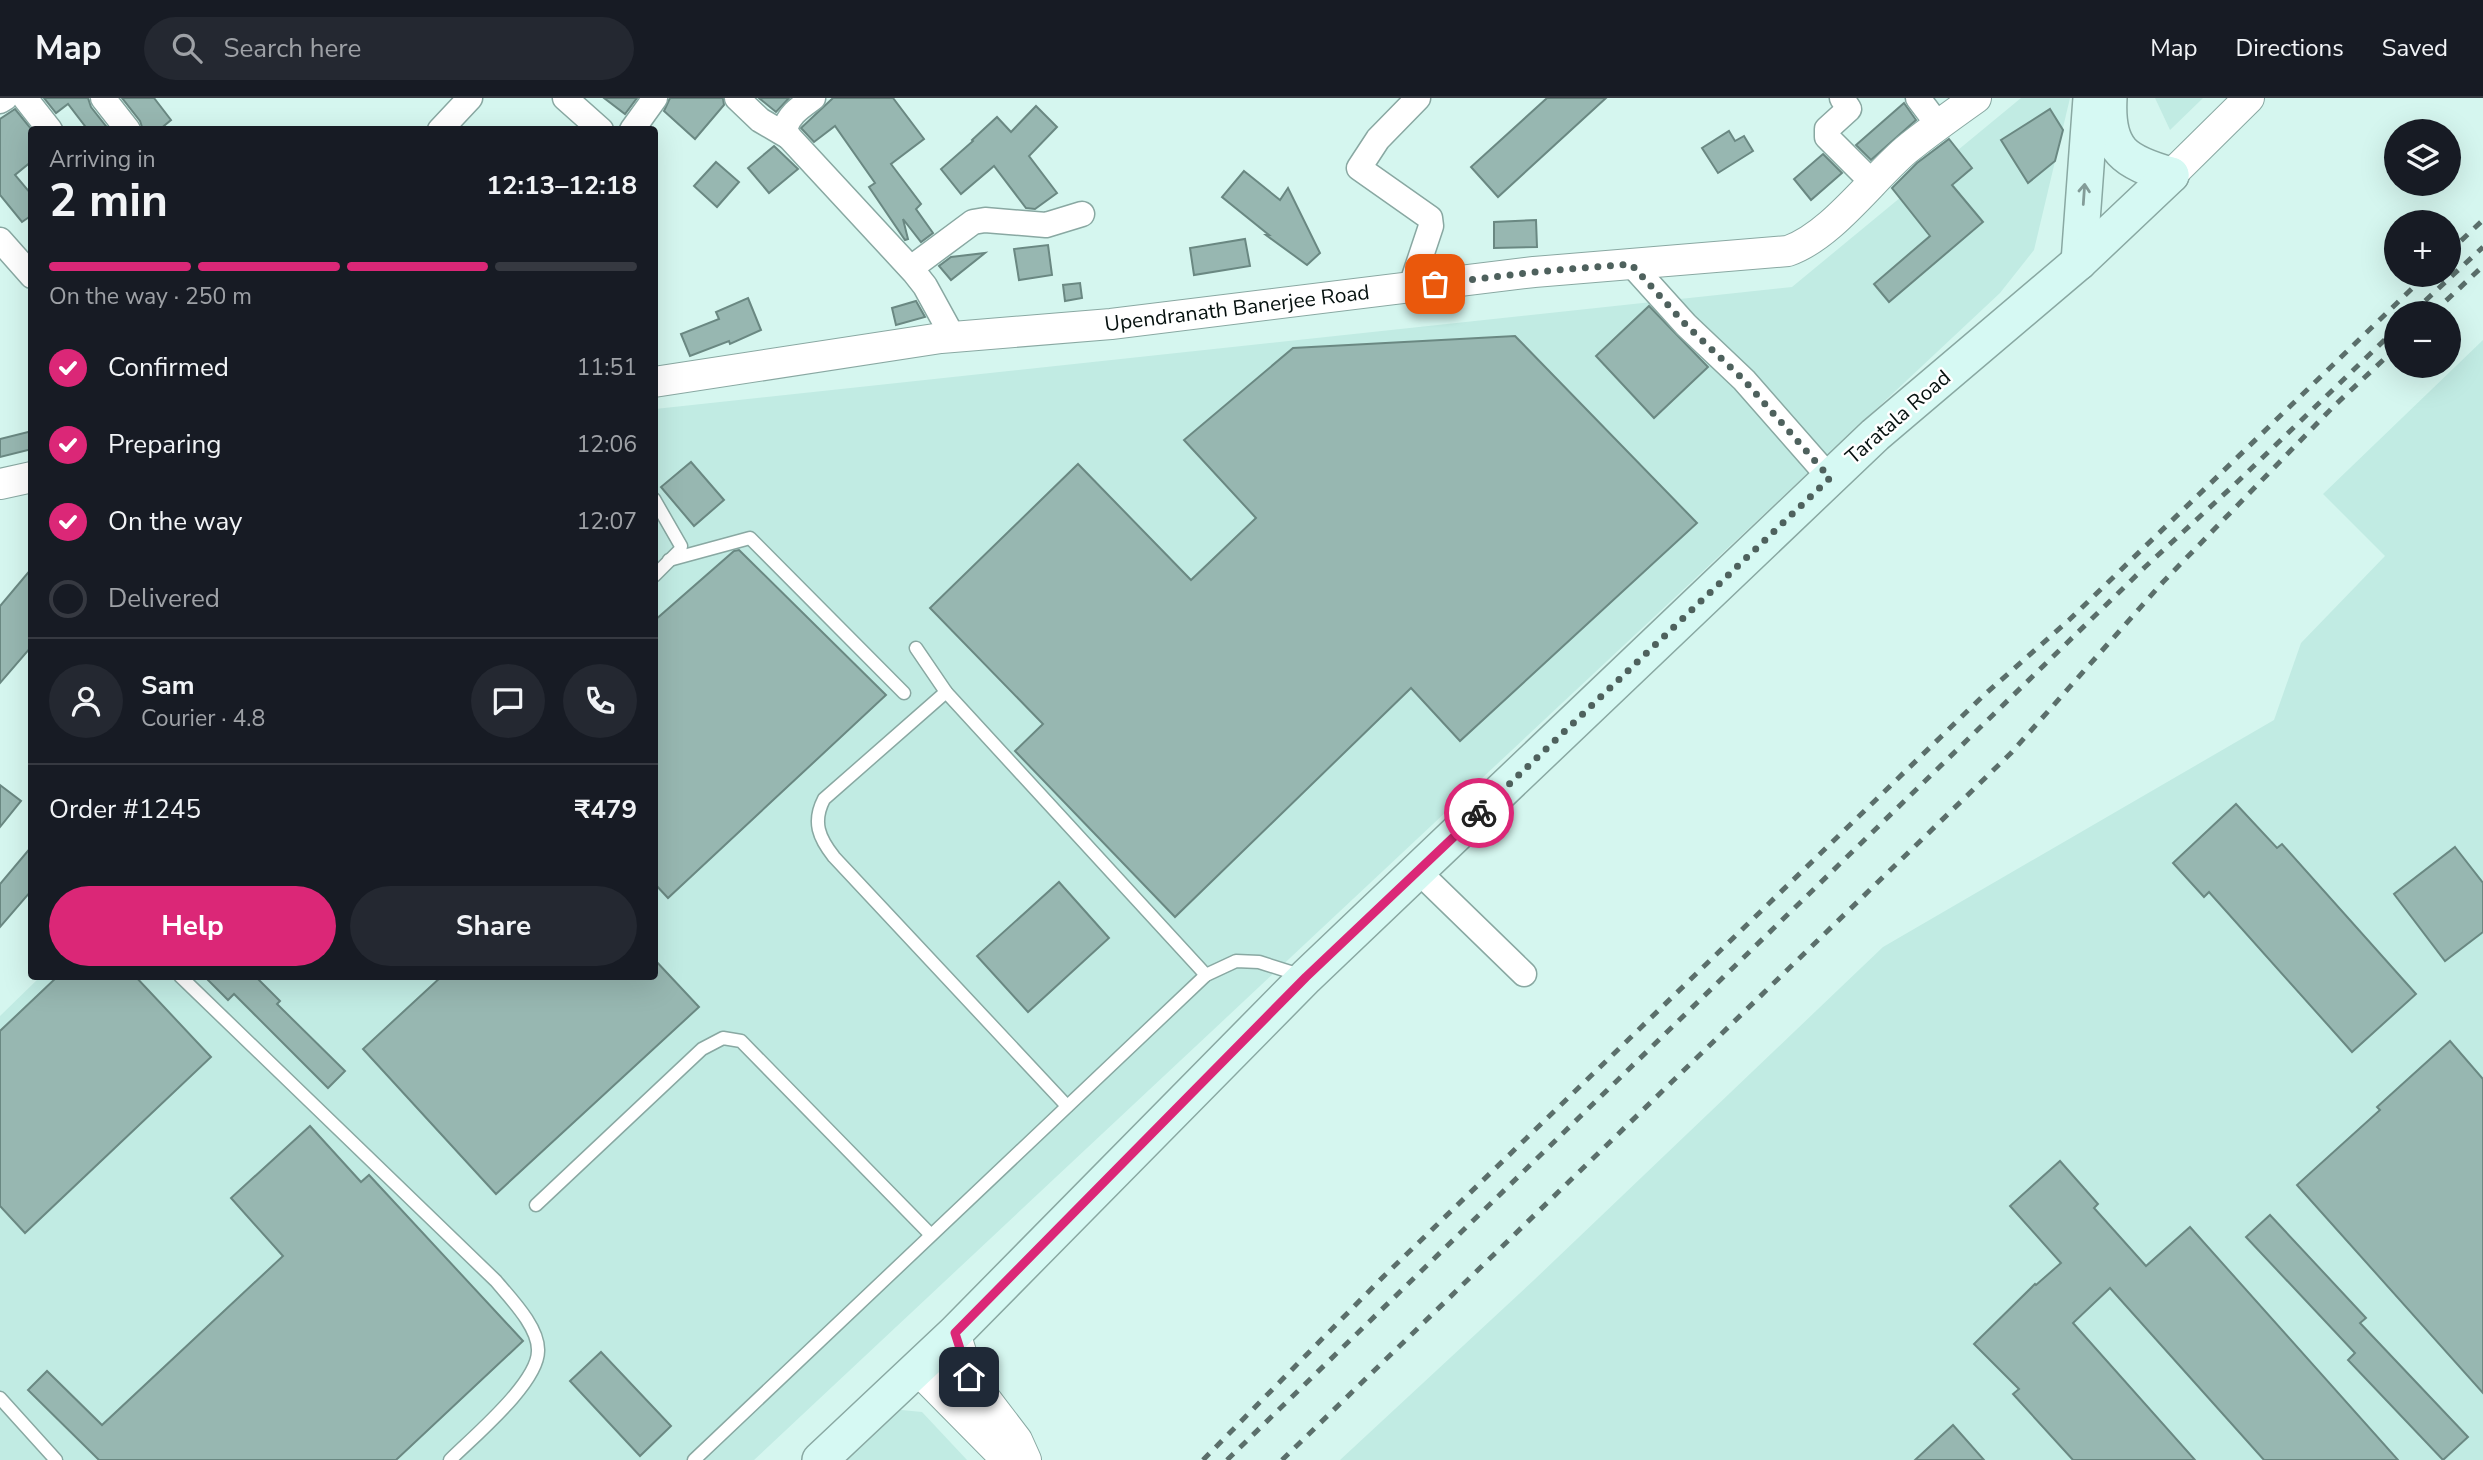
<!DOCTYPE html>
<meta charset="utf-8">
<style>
body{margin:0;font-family:"Nunito Sans",sans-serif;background:#242831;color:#f1f3f6;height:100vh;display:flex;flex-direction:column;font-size:26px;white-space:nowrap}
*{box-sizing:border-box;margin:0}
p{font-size:23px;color:#9ea1a6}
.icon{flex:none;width:38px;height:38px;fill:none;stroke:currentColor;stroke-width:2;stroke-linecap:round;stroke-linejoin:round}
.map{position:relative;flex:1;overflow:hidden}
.sheet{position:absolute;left:28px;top:28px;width:630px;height:854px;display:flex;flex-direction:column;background:#171b24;border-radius:7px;box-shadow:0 7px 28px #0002}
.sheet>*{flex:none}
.tools{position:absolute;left:2384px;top:21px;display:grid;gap:14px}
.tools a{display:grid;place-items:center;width:77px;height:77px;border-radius:50%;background:#171b24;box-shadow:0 7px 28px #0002;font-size:35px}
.pin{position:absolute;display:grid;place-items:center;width:60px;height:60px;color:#fff;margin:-30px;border-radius:14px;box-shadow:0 4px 10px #0006}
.courier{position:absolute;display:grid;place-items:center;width:70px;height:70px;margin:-35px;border:5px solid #db2777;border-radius:50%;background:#fff;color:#222;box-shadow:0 2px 9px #0007}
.overview em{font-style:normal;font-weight:700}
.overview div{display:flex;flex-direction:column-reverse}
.overview{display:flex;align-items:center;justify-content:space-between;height:119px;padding:0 21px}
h1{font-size:46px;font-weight:700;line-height:52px}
.bar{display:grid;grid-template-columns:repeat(4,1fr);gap:10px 7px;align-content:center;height:84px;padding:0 21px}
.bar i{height:9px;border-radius:5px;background:#363941}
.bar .selected{background:#db2777}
.bar p{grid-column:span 4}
.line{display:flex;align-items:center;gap:18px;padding:0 21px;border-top:2px solid #363941}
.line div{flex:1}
.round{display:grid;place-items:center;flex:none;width:74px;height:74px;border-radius:37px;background:#242831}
ol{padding:0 21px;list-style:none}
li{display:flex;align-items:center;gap:21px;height:77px}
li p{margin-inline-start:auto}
li .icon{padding:7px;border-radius:50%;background:#db2777;color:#fff;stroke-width:4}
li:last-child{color:#9ea1a6}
li i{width:38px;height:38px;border:4px solid #363941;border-radius:50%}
.primary-button{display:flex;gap:14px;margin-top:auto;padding:14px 21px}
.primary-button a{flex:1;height:80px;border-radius:42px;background:#db2777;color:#fff;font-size:28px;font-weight:700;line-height:80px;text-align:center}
.primary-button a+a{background:#242831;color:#f1f3f6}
header{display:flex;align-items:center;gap:42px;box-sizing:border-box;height:98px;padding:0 35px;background:#171b24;border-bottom:2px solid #363941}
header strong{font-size:33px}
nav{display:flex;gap:38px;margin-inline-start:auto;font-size:24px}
.search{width:490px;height:63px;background:#242831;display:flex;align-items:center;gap:18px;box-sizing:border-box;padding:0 24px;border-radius:38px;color:#9ea1a6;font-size:26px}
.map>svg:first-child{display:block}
.built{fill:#c1ebe3}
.building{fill:#97b7b1;stroke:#6a8882;stroke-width:2}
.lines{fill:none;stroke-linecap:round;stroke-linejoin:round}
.service-casing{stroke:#89a8a2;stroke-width:15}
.minor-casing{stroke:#89a8a2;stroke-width:27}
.tertiary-casing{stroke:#89a8a2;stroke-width:32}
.secondary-casing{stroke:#89a8a2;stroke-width:38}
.service{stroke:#fff;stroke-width:12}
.minor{stroke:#fff;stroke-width:24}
.tertiary{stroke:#fff;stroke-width:30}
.secondary{stroke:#d6f9f3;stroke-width:35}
.rail{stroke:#5b6f6b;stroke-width:5;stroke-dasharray:9 9;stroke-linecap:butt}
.oneway{stroke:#839c98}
.done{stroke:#4e615d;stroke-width:7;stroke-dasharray:0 12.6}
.route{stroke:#db2777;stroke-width:9}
.labels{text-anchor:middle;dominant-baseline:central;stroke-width:5;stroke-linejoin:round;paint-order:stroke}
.street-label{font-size:21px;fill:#06110f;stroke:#fff}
</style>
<header>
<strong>Map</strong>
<div class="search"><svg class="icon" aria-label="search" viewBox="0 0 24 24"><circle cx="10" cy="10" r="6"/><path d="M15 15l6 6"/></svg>Search here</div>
<nav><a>Map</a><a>Directions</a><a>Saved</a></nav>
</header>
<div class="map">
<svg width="2483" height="1362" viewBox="0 0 2483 1362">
<rect width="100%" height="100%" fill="#d5f6ef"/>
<g class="built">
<polygon points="2021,0 2070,0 2034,152 2000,195 754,1362 0,1362 0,918 40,879 654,878 655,311 1792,189"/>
<polygon points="2155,0 2203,0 2170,32"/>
<polygon points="2483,242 2483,1362 1340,1362 1534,1182 1883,849 2274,622 2301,545 2385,458 2323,396"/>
<polygon points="891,1311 922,1314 967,1362 837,1362"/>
</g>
<g class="building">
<polygon points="44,0 88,0 91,9 109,32 88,32 68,6 56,15"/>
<polygon points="122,0 154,0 171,22 159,32 143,32 140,23"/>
<polygon points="604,0 637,0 625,16"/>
<polygon points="670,0 723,0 724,7 695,41 664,13"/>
<polygon points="759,0 789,0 776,14"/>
<polygon points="833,0 893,0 924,41 891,66 921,106 916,111 933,135 921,144 903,121 908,141 905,142 869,89 875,85 835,28 814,44 801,30"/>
<polygon points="1547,0 1606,0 1498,99 1471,69"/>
<polygon points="1904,5 1916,22 1871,62 1856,47"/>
<polygon points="1036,8 1057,29 1029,58 1057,95 1035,111 1026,110 994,68 961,96 941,71 973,43 972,42 997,19 1011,34"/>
<polygon points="15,11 32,32 32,63 15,77 32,97 32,117 22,124 0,97 0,21"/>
<polygon points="2050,11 2063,32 2055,63 2028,85 2001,42"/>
<polygon points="1729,33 1735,43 1744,38 1753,53 1718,75 1702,50"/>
<polygon points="1949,41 1972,70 1952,87 1983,124 1889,204 1874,186 1930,138 1892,90 1917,65"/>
<polygon points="774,48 798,71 769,95 748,70"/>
<polygon points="1823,56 1842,75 1811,102 1794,81"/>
<polygon points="716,64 739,84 717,109 694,88"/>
<polygon points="1244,73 1280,102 1288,90 1320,155 1307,167 1266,137 1269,137 1222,99"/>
<polygon points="1536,122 1537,149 1494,150 1494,124"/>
<polygon points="1245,141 1250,168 1194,177 1190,150"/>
<polygon points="1048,147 1052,177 1019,182 1014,151"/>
<polygon points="985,155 951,182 939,168 951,159"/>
<polygon points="1080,185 1082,200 1065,203 1063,187"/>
<polygon points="748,200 761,232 730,246 729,243 690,258 681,236 719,221 716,214"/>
<polygon points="916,203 925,219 896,227 892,210"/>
<polygon points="1649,208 1708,269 1654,320 1596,258"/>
<polygon points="1515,238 1697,425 1460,643 1411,590 1175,819 1015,653 1043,626 930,510 1078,366 1191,482 1256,420 1184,342 1293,250"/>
<polygon points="32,333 32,351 0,359 0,341"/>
<polygon points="691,364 724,402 694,428 661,389"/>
<polygon points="739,452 886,597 668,800 654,785 654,523 734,453"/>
<polygon points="32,470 32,548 0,585 0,508"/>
<polygon points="0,687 21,703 0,729"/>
<polygon points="2236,706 2277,750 2282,746 2416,896 2352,954 2209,794 2204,799 2173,765"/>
<polygon points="32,748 32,792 0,829 0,786"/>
<polygon points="2455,749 2483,785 2483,834 2445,863 2394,796"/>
<polygon points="1059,784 1109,840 1028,914 977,858"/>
<polygon points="654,861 699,909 496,1096 363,951 442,878 654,878"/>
<polygon points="58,878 135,878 211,959 25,1135 0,1108 0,933"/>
<polygon points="204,878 255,878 280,903 277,906 345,973 328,990 234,896 228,902"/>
<polygon points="2450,943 2483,981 2483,1295 2297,1087 2380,1012 2377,1009"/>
<polygon points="310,1028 361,1084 369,1077 523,1243 396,1362 99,1362 28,1292 47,1273 102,1327 283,1158 231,1100"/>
<polygon points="2060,1063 2098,1106 2094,1110 2146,1168 2190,1129 2398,1362 2264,1362 2110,1190 2073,1225 2195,1362 2073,1362 2013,1296 2019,1291 1974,1246 2035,1186 2036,1187 2061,1165 2010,1108"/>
<polygon points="2270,1117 2366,1220 2360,1225 2468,1339 2443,1362 2348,1262 2355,1255 2246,1139"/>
<polygon points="601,1254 671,1328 640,1358 570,1283"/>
<polygon points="1953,1327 1984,1362 1915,1362"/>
</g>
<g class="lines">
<g class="service-casing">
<g id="service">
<polyline points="654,401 681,448 680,452 654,478"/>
<polyline points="669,462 750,440 904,595"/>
<polyline points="916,550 946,594 1206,877"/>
<path d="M946 594 824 701C812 724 819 740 834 759L1067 1008"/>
<path d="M180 878 496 1183C510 1200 539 1229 538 1253 538 1285 473 1339 450 1362"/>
<polyline points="536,1107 702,951 723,940 741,943 931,1137"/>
<polyline points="0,1300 56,1362"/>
<polyline points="694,1362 1206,877 1236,863 1259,864 1303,878"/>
</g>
</g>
<g class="minor-casing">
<g id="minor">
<polyline points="25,0 50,32"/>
<polyline points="103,0 128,32"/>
<polyline points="565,0 601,32"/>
<polyline points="737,0 760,22 789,39"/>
<path d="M813 0C801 9 789 16 785 31L789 39 914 174 925 188 953 239"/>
<polyline points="1842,0 1849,11 1827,31 1827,39 1872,84"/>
<polyline points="1918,0 1939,28"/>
<polyline points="0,3 5,0"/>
<polyline points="440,32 470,0"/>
<polyline points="632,32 655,0"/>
<polyline points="0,142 32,178"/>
<polyline points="1631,166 1686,227 1744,282 1830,380"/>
<polyline points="911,170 973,124 985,122 1046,127 1082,116"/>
<polyline points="1411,188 1431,128 1430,120 1359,70 1378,41 1418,0"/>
<polyline points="1418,773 1524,876"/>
</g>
</g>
<g class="tertiary-casing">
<g id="tertiary">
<polyline points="2171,77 2249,0"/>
<path d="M654 284 941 240 1111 226 1534 174 1788 153C1831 138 1870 83 1906 52 1928 34 1952 17 1976 0"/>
<polyline points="0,386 32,379"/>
<polyline points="955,1235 969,1279 1017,1342 1026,1362"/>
<polyline points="917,1271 1002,1357 1010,1362"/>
</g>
</g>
<g class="secondary-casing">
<g id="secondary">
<path d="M2109 0C2106 53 2125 64 2171 77"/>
<polyline points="2079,164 2091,0"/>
<polyline points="820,1362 955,1235 1306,879 1875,337 2079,164 2171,77"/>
</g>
</g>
<use href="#service" class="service"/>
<use href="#minor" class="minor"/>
<use href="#tertiary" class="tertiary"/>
<use href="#secondary" class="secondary"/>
<g class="rail">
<polyline points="2448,155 2483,122"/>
<polyline points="2412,215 2483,149"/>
<polyline points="2433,215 2483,168"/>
<polyline points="1203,1362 1384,1178 1630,940 1983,598 2069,522 2426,177"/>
<polyline points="1227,1362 2145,469 2233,388 2396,231"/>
<polyline points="1282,1362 2011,655 2163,484 2334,308 2396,250"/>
</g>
</g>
<defs><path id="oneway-shaft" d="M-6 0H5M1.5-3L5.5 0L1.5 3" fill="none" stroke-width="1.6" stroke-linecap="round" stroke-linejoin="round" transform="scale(1.75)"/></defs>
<use class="oneway" href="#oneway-shaft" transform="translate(2084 96) rotate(-86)"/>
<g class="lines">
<polyline class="done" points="1435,186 1534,174 1631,166 1686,227 1744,282 1830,380 1479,715"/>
<polyline class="route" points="969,1279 955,1235 1306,879 1479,715"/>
</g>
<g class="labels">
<g class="street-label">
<text transform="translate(1237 210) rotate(-7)">Upendranath Banerjee Road</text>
<text transform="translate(1898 319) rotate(-41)">Taratala Road</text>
</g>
</g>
</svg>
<div class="tools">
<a><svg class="icon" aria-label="layers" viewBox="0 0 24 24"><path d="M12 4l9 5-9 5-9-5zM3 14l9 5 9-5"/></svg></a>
<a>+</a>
<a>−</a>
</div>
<div class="pin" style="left:1435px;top:186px;background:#ea580c"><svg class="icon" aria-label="bag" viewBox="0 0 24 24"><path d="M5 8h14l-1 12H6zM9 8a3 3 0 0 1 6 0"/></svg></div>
<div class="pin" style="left:969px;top:1279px;background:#1f2937"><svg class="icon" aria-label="home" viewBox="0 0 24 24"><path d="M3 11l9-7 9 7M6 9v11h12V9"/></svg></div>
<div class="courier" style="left:1479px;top:715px"><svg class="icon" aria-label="bike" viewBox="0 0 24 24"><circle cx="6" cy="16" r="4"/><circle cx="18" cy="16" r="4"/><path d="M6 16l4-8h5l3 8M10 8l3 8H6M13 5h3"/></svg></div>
<section class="sheet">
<div class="overview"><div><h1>2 min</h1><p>Arriving in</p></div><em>12:13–12:18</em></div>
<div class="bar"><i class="selected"></i><i class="selected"></i><i class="selected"></i><i></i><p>On the way · 250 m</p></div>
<ol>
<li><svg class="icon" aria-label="check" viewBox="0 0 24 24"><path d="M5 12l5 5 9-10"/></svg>Confirmed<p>11:51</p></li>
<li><svg class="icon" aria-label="check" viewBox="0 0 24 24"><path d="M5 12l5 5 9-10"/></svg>Preparing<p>12:06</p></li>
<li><svg class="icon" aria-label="check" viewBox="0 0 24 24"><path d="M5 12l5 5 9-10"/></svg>On the way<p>12:07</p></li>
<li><i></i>Delivered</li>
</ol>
<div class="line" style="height:126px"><a class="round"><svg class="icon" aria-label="person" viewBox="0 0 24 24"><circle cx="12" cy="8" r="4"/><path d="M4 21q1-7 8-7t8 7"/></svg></a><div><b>Sam</b><p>Courier · 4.8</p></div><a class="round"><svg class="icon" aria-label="chat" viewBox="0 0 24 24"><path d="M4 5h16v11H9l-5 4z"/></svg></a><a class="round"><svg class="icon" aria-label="phone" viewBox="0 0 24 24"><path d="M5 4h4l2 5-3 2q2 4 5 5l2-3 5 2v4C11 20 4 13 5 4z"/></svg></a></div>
<div class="line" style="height:91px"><div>Order #1245</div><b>₹479</b></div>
<div class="primary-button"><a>Help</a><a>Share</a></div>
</section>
</div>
